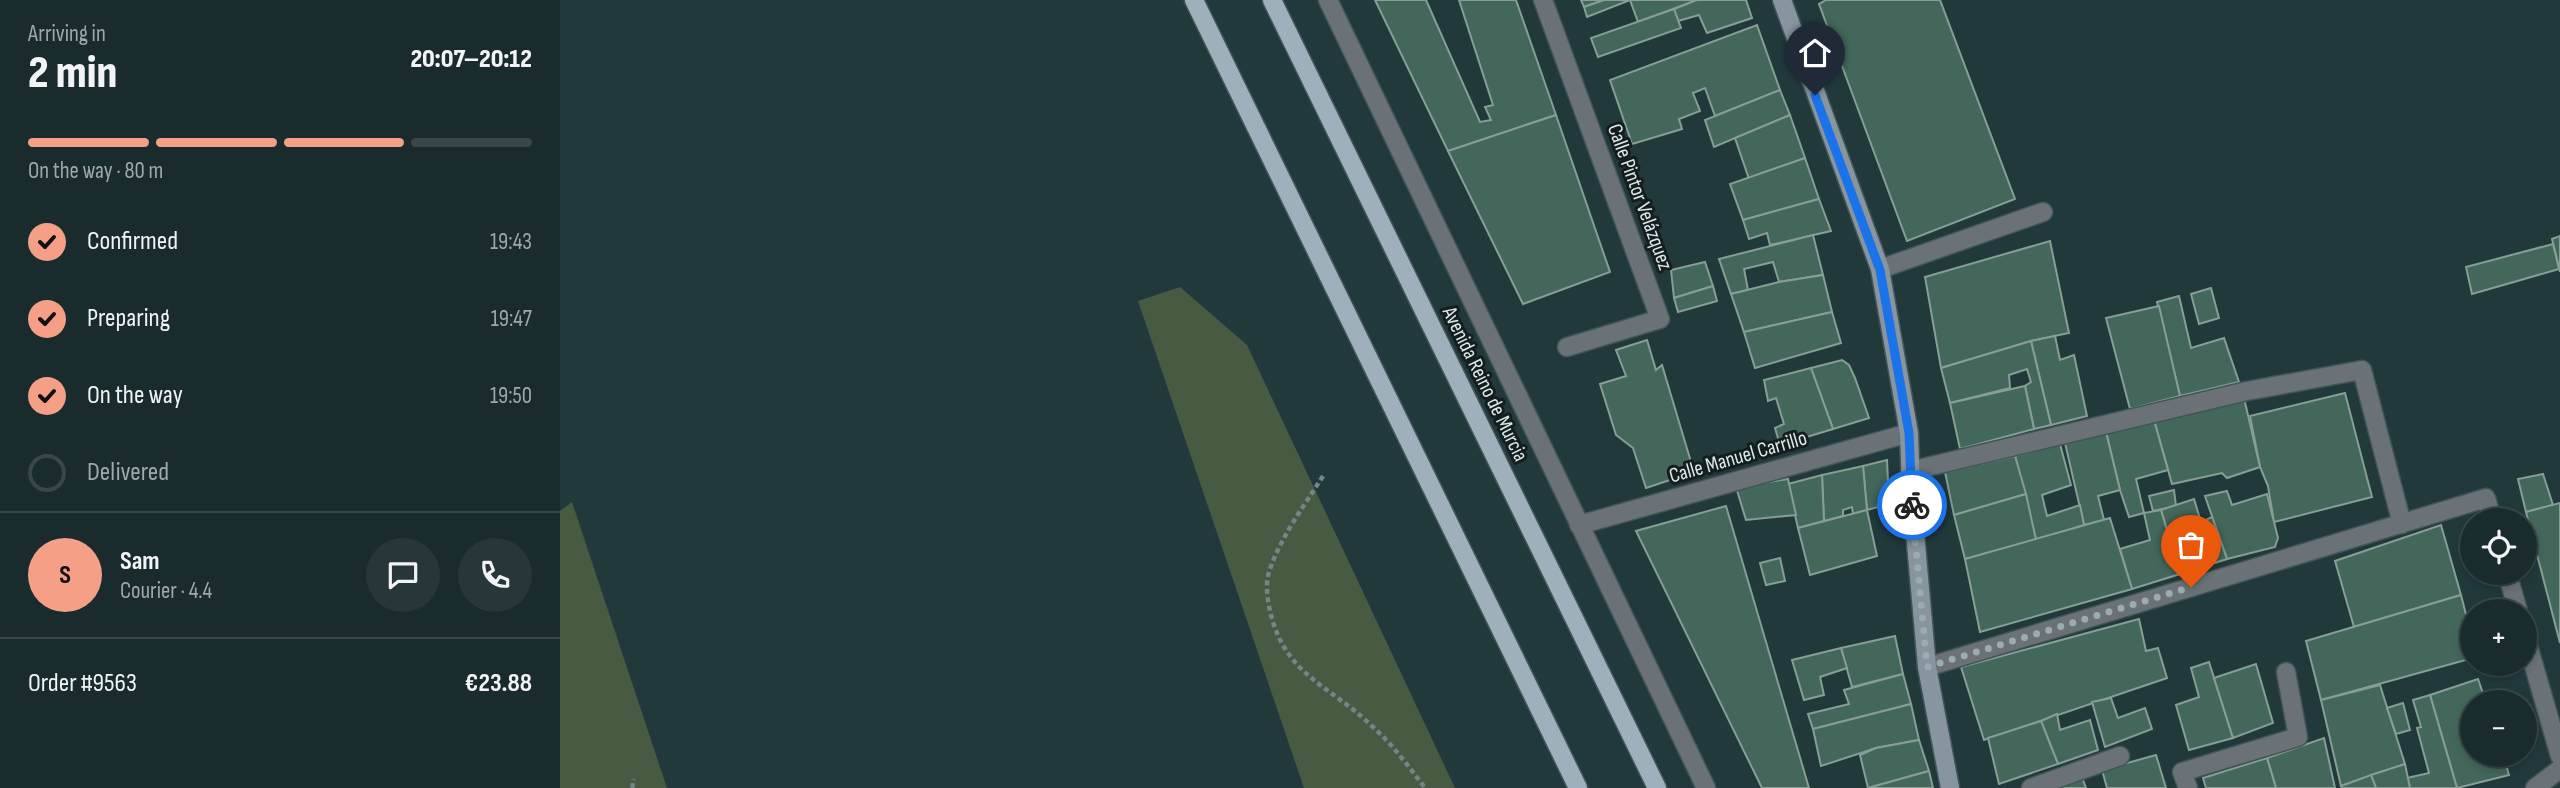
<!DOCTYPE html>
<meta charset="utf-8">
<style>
body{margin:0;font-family:"Sofia Sans Condensed",sans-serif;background:#273739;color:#f1f3f6;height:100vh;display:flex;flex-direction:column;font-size:26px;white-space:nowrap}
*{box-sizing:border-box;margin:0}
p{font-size:23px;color:#9fa7aa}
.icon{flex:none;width:38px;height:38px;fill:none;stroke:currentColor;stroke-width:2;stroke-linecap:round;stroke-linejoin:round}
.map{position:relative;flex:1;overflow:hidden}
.details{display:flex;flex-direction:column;background:#1a2b2d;width:560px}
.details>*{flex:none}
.controls{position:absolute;left:1900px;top:508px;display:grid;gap:14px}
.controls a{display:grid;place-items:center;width:77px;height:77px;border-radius:50%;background:#1a2b2d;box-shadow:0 4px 10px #0003,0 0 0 2px #384749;font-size:35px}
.pin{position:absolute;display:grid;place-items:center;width:60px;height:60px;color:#fff;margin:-72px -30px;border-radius:50% 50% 50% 0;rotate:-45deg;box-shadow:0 0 7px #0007}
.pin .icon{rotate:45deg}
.courier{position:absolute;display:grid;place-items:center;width:70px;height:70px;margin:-35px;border:5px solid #1a73e8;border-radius:50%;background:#fff;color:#222;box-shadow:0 2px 9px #0007}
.overview em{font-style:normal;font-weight:800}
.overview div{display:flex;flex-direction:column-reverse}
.overview{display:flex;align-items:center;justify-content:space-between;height:119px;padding:0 28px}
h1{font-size:46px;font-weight:800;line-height:52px}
.bar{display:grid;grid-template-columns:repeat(4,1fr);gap:10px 7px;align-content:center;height:84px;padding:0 28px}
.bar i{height:9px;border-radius:5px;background:#384749}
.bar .selected{background:#f49f86}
.bar p{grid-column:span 4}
.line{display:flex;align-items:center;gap:18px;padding:0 28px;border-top:2px solid #384749}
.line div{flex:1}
.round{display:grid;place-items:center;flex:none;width:74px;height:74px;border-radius:37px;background:#273739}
ol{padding:0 28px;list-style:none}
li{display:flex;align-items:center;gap:21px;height:77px}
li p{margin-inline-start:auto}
li .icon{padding:7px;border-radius:50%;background:#f49f86;color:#111;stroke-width:4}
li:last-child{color:#9fa7aa}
li i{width:38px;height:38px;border:4px solid #384749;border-radius:50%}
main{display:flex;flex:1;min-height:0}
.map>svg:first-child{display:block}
.green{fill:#495a43}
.building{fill:#44675b;stroke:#869e95;stroke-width:2}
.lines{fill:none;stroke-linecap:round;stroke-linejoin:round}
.street-casing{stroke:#405558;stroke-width:21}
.secondary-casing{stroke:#405558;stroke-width:21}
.primary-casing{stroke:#405558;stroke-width:21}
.path{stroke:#728587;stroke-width:4.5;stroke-dasharray:5 3.5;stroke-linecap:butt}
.street{stroke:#6a7278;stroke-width:18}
.secondary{stroke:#88949e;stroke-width:18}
.primary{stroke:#9fafbb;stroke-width:18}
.done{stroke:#9cacae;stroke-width:7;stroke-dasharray:0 12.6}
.route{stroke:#1a73e8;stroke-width:9}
.labels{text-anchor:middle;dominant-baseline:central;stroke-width:6;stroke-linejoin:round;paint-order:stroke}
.street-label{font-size:21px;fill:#ddeaec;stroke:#141e1f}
</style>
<main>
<section class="details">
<div class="overview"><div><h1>2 min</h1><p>Arriving in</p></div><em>20:07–20:12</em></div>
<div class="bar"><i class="selected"></i><i class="selected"></i><i class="selected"></i><i></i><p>On the way · 80 m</p></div>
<ol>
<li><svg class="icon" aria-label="check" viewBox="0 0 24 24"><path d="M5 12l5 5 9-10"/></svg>Confirmed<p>19:43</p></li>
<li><svg class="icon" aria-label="check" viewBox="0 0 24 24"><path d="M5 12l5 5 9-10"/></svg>Preparing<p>19:47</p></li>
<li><svg class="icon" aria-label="check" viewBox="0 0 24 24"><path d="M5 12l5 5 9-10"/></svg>On the way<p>19:50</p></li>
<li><i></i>Delivered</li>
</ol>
<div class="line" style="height:126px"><b class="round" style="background:#f49f86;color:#111">S</b><div><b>Sam</b><p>Courier · 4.4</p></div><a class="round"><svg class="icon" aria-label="chat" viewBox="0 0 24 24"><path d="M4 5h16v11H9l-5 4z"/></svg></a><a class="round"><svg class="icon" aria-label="phone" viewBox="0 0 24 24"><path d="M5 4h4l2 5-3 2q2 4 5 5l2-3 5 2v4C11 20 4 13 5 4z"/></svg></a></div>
<div class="line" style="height:91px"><div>Order #9563</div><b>€23.88</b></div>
</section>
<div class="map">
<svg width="2000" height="788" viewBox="0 0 2000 788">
<rect width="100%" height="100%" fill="#22393c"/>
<g class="green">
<polygon points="620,287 687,345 895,788 744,788 578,301"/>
<polygon points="12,502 107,788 0,788 0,511"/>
</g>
<g class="building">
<polygon points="815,0 866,0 920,122 931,120 925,107 933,105 899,0 956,0 996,115 888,151"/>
<polygon points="1021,0 1044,0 1024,7"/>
<polygon points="1044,0 1137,0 1078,22 1070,0 1027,17 1024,7"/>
<polygon points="1137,0 1186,0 1192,18 1147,33 1139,15 1118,21 1114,9"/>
<polygon points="1266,0 1380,0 1455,199 1347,241 1259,4"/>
<polygon points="1114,9 1121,28 1038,57 1031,38"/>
<polygon points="1197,25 1220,90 1155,116 1145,88 1133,93 1140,111 1119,119 1122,129 1072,144 1050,80"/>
<polygon points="1220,90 1230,115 1154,147 1145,120"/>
<polygon points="996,115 1050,272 963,304 888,151"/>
<polygon points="1230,115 1245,158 1189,179 1175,138"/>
<polygon points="1245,158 1259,199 1183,220 1170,184"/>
<polygon points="1259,199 1271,231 1210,245 1207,233 1189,239 1183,220"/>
<polygon points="1253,235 1263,275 1219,282 1213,262 1184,269 1188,290 1171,294 1159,259"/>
<polygon points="2000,236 2000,272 1992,239"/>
<polygon points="1490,241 1509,333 1471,341 1381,368 1365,277"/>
<polygon points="1993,244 1999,269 1912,294 1906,267"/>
<polygon points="1145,262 1153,286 1114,298 1111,270"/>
<polygon points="1263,275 1272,312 1184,332 1171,294 1219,282"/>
<polygon points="1153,286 1157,301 1118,312 1114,298"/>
<polygon points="1651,288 1659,318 1639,324 1631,294"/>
<polygon points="1619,296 1631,348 1664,338 1679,382 1620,396 1597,302"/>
<polygon points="1599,306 1620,396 1570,409 1546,318"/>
<polygon points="1272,312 1281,343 1195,368 1184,332"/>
<polygon points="1495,336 1500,360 1514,355 1527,416 1491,425 1471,341"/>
<polygon points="1087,340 1096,370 1102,365 1134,472 1086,488 1073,448 1056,435 1040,384 1066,376 1056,350"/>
<polygon points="1471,341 1491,425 1474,429 1465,386 1471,382 1467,369 1449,375 1450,388 1390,403 1381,368"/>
<polygon points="1282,360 1289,365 1295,378 1309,418 1273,429 1251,368"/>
<polygon points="1251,368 1273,429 1220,445 1215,428 1224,424 1216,398 1208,401 1204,380"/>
<polygon points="1465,386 1474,429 1400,449 1390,403"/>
<polygon points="1785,393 1812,497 1714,522 1708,486 1700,467 1690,416"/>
<polygon points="1684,398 1700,467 1667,478 1662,473 1612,484 1594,420"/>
<polygon points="1594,420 1608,470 1576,479 1584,513 1569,517 1560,490 1546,432"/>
<polygon points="1546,432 1560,490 1538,496 1544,520 1524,525 1505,443"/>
<polygon points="1500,444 1511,485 1482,495 1487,516 1520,505 1524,525 1476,540 1455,456"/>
<polygon points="1455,456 1466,494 1394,515 1385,472"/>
<polygon points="1327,460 1329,504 1307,510 1303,466"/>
<polygon points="1303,466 1307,510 1293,514 1292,507 1283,510 1283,516 1264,521 1262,475"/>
<polygon points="1983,474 1993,505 1966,512 1958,479"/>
<polygon points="1262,475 1264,521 1238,528 1228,484"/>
<polygon points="1228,479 1236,515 1186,520 1176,487"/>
<polygon points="1614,490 1616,506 1593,511 1589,496"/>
<polygon points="1667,491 1672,505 1707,494 1718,538 1715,547 1667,559 1645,496"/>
<polygon points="1466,494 1476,540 1405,559 1394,515"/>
<polygon points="1634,499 1641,522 1652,517 1667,559 1620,574 1601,510"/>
<polygon points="2000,503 2000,643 1966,512"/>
<polygon points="1166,506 1249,788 1202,788 1076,531"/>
<polygon points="1307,510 1317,556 1250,575 1238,528"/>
<polygon points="1601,510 1620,574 1572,589 1560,549 1590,540 1584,513"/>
<polygon points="1550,518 1572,589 1420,632 1405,559"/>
<polygon points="1881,525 1901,595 1794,627 1775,561"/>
<polygon points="1220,558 1225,581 1206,585 1200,563"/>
<polygon points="1901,595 1913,642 1913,658 1761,700 1746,641"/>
<polygon points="1579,619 1586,651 1598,648 1607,678 1424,740 1401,667"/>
<polygon points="1335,636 1343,674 1292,687 1281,648"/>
<polygon points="1281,648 1287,668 1260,677 1264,695 1244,700 1232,660"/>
<polygon points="1649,662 1673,738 1629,750 1616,705 1639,697 1631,668"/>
<polygon points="1696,664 1713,723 1673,738 1654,678"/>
<polygon points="1343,674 1351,704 1253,729 1248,714 1289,704 1284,690"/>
<polygon points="1918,679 1926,702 1913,702 1913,754 1943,754 1949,775 1897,788 1870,695"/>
<polygon points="1820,685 1845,764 1781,786 1761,700"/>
<polygon points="1870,695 1897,788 1850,788 1847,778 1869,773 1857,728 1861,727 1853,700"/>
<polygon points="1551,698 1558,718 1585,708 1592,729 1545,747 1532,702"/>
<polygon points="1843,703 1850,730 1836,734 1827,708"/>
<polygon points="1351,704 1359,740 1316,748 1261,766 1253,729"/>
<polygon points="1497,714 1500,730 1530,720 1538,750 1498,764 1481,721"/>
<polygon points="1481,721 1498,764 1439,784 1428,738"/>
<polygon points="1764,738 1775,788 1716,788 1707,758"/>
<polygon points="1359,740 1369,771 1308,788 1300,755 1316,748"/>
<polygon points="1596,755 1606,788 1547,788 1542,770"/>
<polygon points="1707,758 1716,788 1646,788 1643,778"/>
<polygon points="1845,764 1850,788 1816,788 1811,775"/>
<polygon points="1369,771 1373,788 1307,788 1308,788"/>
<polygon points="1811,775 1816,788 1782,788 1781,786"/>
<polygon points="1522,777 1526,788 1494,788"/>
</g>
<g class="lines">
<g class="street-casing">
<g id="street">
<polyline points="768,0 1146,788"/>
<polyline points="983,0 1100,319 1007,347"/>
<polyline points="1320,269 1483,212"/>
<polyline points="1350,471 1687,391 1802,370 1842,524"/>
<polyline points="1019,525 1349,433"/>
<polyline points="1947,572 1958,611"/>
<polyline points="1965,635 2000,756"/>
<polyline points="1367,667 1926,498 1932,520"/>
<polyline points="1471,788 1560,756"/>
<polyline points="1628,788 1622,772 1738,737 1726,672"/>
<polyline points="1975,788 2000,769"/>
</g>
</g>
<g class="secondary-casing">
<polyline id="secondary" points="1222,0 1320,269 1349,433 1351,488 1367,667 1390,788"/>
</g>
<g class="primary-casing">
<g id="primary">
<polyline points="634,0 1018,788"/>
<polyline points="712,0 1097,788"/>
</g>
</g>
<g class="path">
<path d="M763 476C744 506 722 535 710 569 705 582 707 597 710 611 725 676 770 685 813 727 833 745 849 767 865 788"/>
<polyline points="72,788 74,779"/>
</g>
<use href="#street" class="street"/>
<use href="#secondary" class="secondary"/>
<use href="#primary" class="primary"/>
</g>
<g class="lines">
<polyline class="done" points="1352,505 1367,667 1631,587"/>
<polyline class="route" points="1255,95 1320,270 1349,433 1352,505"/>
</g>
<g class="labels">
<g class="street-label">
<text transform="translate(1080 197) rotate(70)">Calle Pintor Velázquez</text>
<text transform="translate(925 384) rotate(64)">Avenida Reino de Murcia</text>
<text transform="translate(1178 457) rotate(-16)">Calle Manuel Carrillo</text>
</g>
</g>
</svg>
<div class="controls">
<a><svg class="icon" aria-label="locate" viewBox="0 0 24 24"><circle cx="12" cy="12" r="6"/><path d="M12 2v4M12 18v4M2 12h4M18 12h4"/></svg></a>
<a>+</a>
<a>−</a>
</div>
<div class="pin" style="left:1631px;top:587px;background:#ea580c"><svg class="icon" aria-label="bag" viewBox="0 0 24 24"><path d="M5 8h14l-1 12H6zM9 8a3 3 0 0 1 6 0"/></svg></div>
<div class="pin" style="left:1255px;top:95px;background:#1f2937"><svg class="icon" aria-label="home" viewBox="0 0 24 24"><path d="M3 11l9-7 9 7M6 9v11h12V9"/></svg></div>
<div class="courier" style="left:1352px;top:505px"><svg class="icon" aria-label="bike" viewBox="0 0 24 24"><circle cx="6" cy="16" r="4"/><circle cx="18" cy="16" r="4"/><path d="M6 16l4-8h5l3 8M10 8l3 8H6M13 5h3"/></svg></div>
</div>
</main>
